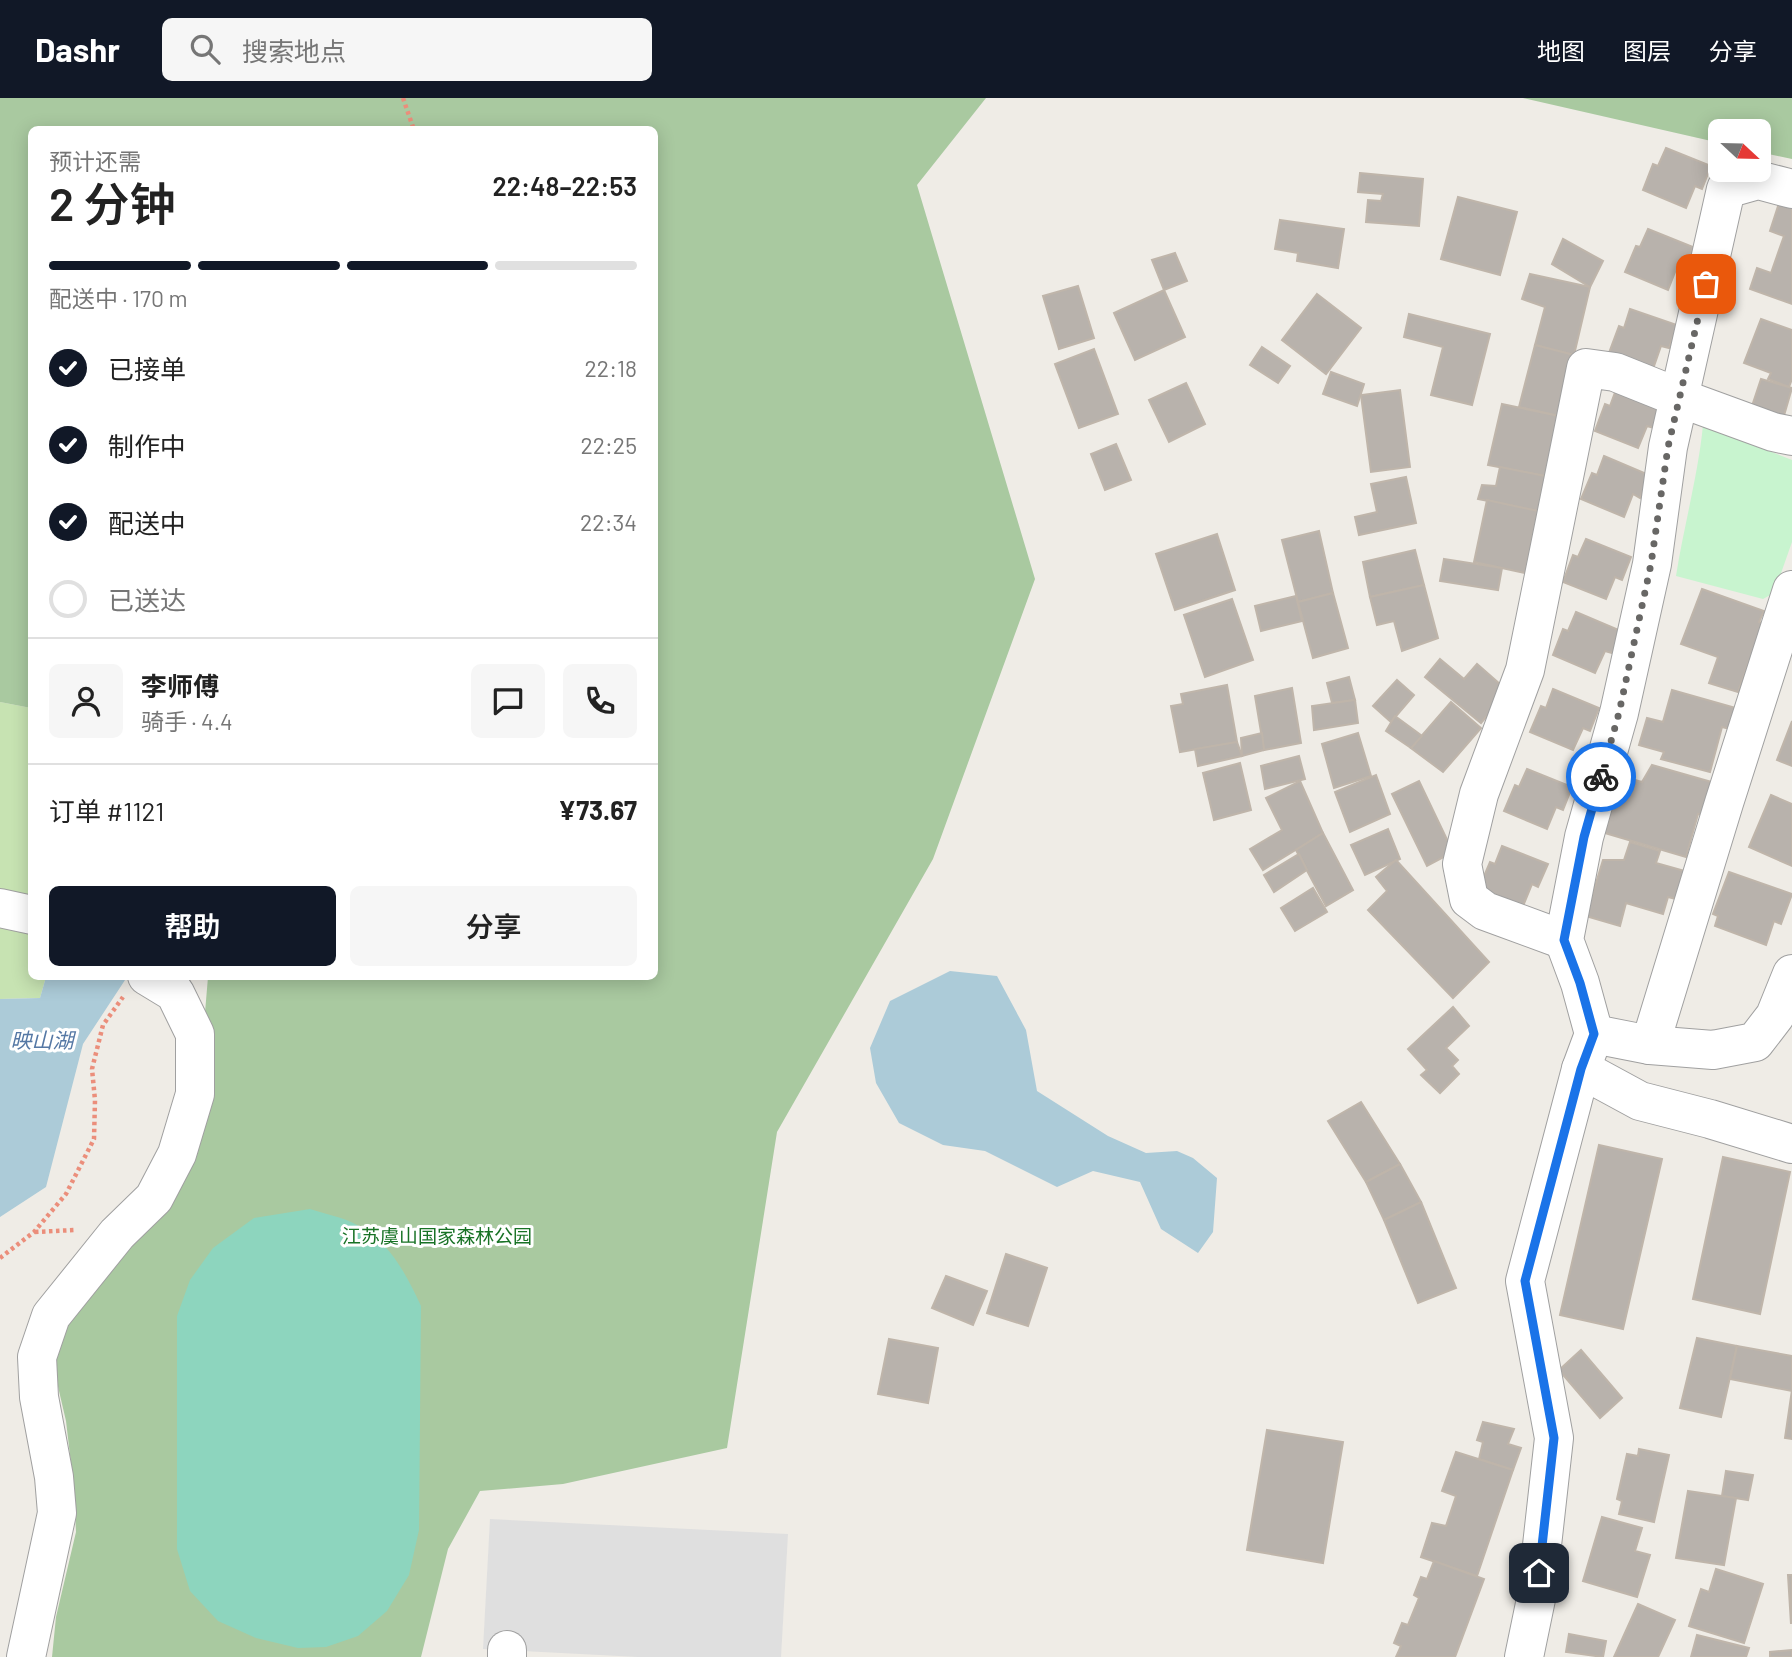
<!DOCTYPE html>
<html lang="zh">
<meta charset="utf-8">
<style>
body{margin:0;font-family:Barlow,"Noto Sans SC",sans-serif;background:#f6f6f6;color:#222;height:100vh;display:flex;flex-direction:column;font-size:26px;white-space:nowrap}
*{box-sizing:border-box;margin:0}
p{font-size:23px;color:#767676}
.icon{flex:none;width:38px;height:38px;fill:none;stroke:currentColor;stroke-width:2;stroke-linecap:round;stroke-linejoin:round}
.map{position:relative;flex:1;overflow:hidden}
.drawer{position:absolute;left:28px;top:28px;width:630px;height:854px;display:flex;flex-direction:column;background:#fff;border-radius:10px;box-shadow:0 4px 18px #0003}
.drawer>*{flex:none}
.needle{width:46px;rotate:112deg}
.tools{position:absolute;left:1708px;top:21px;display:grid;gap:14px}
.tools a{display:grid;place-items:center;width:63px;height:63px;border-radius:10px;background:#fff;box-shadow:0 4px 18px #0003;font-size:35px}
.pin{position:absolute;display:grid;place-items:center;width:60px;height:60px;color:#fff;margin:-30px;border-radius:14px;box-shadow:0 4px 10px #0006}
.courier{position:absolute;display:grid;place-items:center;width:70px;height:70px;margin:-35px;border:5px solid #1a73e8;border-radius:50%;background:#fff;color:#222;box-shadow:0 2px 9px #0007}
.head em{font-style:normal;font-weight:600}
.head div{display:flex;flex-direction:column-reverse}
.head{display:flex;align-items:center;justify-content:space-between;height:119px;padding:0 21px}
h1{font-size:46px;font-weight:600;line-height:52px}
.bar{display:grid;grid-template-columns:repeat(4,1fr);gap:10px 7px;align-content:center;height:84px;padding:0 21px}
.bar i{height:9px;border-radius:5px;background:#e0e0e0}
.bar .current{background:#111827}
.bar p{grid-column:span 4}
.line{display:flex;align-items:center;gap:18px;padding:0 21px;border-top:2px solid #e0e0e0}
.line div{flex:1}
.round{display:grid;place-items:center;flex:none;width:74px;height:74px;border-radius:10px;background:#f6f6f6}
ol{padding:0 21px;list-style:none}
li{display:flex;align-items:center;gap:21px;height:77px}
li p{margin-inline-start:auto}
li .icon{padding:7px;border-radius:50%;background:#111827;color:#fff;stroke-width:4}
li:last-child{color:#767676}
li i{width:38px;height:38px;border:4px solid #e0e0e0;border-radius:50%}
.button{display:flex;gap:14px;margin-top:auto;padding:14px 21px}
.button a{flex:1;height:80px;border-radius:10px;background:#111827;color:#fff;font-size:28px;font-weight:600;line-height:80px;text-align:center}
.button a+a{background:#f6f6f6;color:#222}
header{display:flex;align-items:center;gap:42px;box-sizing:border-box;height:98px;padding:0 35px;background:#111827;color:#fff}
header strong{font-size:33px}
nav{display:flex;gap:38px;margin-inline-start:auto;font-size:24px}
.search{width:490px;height:63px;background:#f6f6f6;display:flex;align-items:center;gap:18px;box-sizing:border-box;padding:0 24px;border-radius:10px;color:#767676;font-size:26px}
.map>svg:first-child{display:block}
.grass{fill:#c7e3b2}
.forest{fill:#a9c9a0}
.park{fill:#c8f4cf}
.pitch{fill:#8dd5be}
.parking{fill:#dfdfdf}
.water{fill:#accbd8}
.building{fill:#b8b2ac;stroke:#bfb5aa;stroke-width:2}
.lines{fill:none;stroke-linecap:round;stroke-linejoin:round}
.minor-casing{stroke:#a0a0a0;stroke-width:40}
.path{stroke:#eb8e7b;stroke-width:4.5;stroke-dasharray:3.5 3.5;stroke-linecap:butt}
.minor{stroke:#fff;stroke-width:38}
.done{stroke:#686765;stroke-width:7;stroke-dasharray:0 12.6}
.route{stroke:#1a73e8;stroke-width:9}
.labels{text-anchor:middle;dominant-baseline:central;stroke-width:6;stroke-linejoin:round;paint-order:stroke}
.park-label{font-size:19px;fill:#187225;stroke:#fff}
.water-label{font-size:21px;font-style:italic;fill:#5578a5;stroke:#fff}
</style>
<header>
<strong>Dashr</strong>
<div class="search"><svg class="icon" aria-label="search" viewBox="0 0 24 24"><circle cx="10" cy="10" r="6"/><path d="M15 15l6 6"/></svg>搜索地点</div>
<nav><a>地图</a><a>图层</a><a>分享</a></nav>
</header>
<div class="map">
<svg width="1792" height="1559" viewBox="0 0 1792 1559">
<rect width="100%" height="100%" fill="#efece6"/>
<polygon class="grass" points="0,604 31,610 32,878 46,879 40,900 0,901"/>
<g class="forest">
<polygon points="0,0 986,0 917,87 1035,481 933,761 777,1034 727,1350 563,1386 480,1393 448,1451 421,1559 52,1559 56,1519 76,1434 74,1391 66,1323 53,1267 70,1212 194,1045 208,879 654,878 654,32 32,32 31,610 0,604"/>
<polygon points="1523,0 1792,0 1792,61 1759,54 1759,33 1720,33 1720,45"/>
</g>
<path class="park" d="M1703 327 1792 362V444L1774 495 1763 501 1676 478C1684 427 1698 378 1703 327Z"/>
<path class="pitch" d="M310 1111C325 1116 343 1119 357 1127 390 1144 406 1176 421 1208L419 1432 409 1477 387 1513 358 1538 326 1549 298 1550 256 1540 218 1523 190 1493 177 1451V1218L190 1182 213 1150 254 1120Z"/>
<polygon class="parking" points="490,1421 788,1436 781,1559 638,1559 483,1551"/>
<g class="water">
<polygon points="950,873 997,878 1026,932 1037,993 1108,1038 1146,1055 1177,1053 1193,1060 1217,1080 1213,1134 1198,1155 1161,1131 1140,1084 1093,1073 1057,1089 985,1053 943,1047 899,1025 876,985 870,950 890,903"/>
<polygon points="46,879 127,879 83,946 46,1089 0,1119 0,901 40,900"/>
</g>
<g class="building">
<polygon points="1666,50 1711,68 1702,91 1695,88 1686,110 1643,92 1653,66 1658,68"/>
<polygon points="1360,75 1423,81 1419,128 1366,124 1368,102 1381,103 1383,96 1358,94"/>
<polygon points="1458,99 1517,114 1500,177 1441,161"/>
<polygon points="1780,102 1792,106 1792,206 1750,191 1757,170 1771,175 1784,138 1770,133"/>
<polygon points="1280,122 1344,131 1338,170 1297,163 1298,155 1275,151"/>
<polygon points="1648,131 1693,149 1684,172 1677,169 1668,192 1625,174 1636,148 1640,149"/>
<polygon points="1563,141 1603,163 1590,189 1552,166"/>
<polygon points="1175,155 1187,183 1164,192 1152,162"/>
<polygon points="1530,176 1590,189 1574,257 1535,247 1545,209 1522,201"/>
<polygon points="1078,188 1094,240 1059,251 1043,198"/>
<polygon points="1164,192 1185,239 1135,262 1114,215"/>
<polygon points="1317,196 1361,230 1326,276 1282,242"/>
<polygon points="1630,211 1677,227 1669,250 1661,248 1653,271 1609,255 1619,228 1624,230"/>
<polygon points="1409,216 1490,236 1472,307 1431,297 1443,249 1404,239"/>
<polygon points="1761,221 1792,232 1792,281 1789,289 1768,281 1771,275 1744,265"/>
<polygon points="1535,247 1574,257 1559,318 1519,309"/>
<polygon points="1262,249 1290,268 1278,285 1250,267"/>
<polygon points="1094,251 1118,316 1079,330 1055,266"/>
<polygon points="1331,274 1364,286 1357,308 1323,296"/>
<polygon points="1761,281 1792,290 1783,321 1751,311"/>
<polygon points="1186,285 1205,326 1169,344 1149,302"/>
<polygon points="1617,289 1663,307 1654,330 1647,328 1638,350 1595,333 1605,306 1610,308"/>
<polygon points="1400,292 1410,369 1371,374 1361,297"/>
<polygon points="1502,306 1559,318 1545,378 1488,367"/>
<polygon points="1116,346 1131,382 1105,392 1091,356"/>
<polygon points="1604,358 1649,377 1640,400 1633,396 1624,419 1581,401 1592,375 1597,377"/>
<polygon points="1500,369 1545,378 1538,413 1478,401 1482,387 1496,388"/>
<polygon points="1406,379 1416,425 1359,437 1355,419 1377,414 1371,386"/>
<polygon points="1487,402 1538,413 1525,475 1474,464"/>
<polygon points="1319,433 1333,495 1298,504 1282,442"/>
<polygon points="1217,436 1235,492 1175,512 1156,456"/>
<polygon points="1586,441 1631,459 1622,482 1615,479 1606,501 1563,484 1573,457 1578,459"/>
<polygon points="1415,452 1424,487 1370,499 1363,464"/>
<polygon points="1444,461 1502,470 1498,492 1440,483"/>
<polygon points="1424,487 1438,540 1402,553 1394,523 1377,527 1370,499"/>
<polygon points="1702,491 1764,513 1759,524 1770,528 1756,565 1749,563 1738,594 1709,585 1718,559 1681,546"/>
<polygon points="1333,495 1348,550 1313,560 1298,504"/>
<polygon points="1296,498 1302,523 1261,533 1255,508"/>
<polygon points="1232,501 1253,562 1205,579 1184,517"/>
<polygon points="1576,514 1621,533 1612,555 1605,553 1595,575 1553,557 1563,531 1568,533"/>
<polygon points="1440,561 1464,581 1477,566 1508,593 1481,625 1425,579"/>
<polygon points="1349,579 1355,602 1332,605 1327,585"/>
<polygon points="1397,582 1414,597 1391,624 1373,608"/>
<polygon points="1227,587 1237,644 1180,654 1171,608 1183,606 1181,596"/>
<polygon points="1292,590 1301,645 1264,652 1255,598"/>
<polygon points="1553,591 1599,610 1590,633 1583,630 1573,652 1530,634 1541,608 1546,610"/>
<polygon points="1672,592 1739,611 1734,632 1722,629 1710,674 1661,661 1664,654 1639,647 1647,620 1663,624"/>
<polygon points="1355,602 1358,625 1314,632 1312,608"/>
<polygon points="1451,604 1481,630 1443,674 1411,650"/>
<polygon points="1395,618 1422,638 1411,650 1386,633"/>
<polygon points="1792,623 1792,668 1777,662"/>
<polygon points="1262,635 1264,652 1242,658 1241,640"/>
<polygon points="1358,635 1371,678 1334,690 1322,646"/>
<polygon points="1237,644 1242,658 1198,668 1195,651"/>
<polygon points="1299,658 1305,681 1265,691 1261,668"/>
<polygon points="1240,665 1251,712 1214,722 1203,675"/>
<polygon points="1652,667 1715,685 1706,718 1698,716 1686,759 1605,735 1621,678 1642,684"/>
<polygon points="1527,671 1572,689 1563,712 1556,709 1547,731 1504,713 1515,687 1519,689"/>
<polygon points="1376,677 1390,716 1350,734 1335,694"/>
<polygon points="1300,683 1323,735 1263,772 1250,751 1282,732 1266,700"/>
<polygon points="1419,683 1453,754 1427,768 1392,696"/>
<polygon points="1771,697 1792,706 1792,768 1749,749"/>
<polygon points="1388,731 1400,761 1365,777 1351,747"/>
<polygon points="1323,735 1353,792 1326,808 1296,752"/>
<polygon points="1630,744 1660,753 1656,765 1688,774 1680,802 1668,799 1663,816 1626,805 1620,828 1586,818 1603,762 1624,762"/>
<polygon points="1502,748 1548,766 1538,789 1532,786 1523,808 1479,790 1490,764 1495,766"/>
<polygon points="1299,756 1307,772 1274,794 1264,777"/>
<polygon points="1396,762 1489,864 1453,900 1368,812 1387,793 1376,779"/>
<polygon points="1729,774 1792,796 1781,826 1774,823 1766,847 1715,828 1718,818 1713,816"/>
<polygon points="1313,790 1327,814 1295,833 1281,810"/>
<polygon points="1453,909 1469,928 1446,950 1458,962 1452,968 1459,976 1440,995 1421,977 1427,972 1408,951"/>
<polygon points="1361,1004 1400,1066 1366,1084 1328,1023"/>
<polygon points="1599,1047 1662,1061 1623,1231 1560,1217"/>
<polygon points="1723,1059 1790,1074 1760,1216 1693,1201"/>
<polygon points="1400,1066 1421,1104 1384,1122 1366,1084"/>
<polygon points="1421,1104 1456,1190 1418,1205 1384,1122"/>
<polygon points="1006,1156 1047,1170 1028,1228 987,1215"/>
<polygon points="946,1178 987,1193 973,1227 932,1210"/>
<polygon points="1697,1240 1737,1248 1721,1319 1680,1310"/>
<polygon points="889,1241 938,1250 928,1305 878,1296"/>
<polygon points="1737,1248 1792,1258 1792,1293 1730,1281"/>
<polygon points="1581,1252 1622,1300 1600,1320 1559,1272"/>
<polygon points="1792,1292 1792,1341 1785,1340"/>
<polygon points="1483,1324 1514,1331 1508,1346 1521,1350 1513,1372 1479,1361 1483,1344 1477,1342"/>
<polygon points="1267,1332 1343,1344 1323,1465 1247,1452"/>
<polygon points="1639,1351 1669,1357 1654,1424 1619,1416 1622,1403 1617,1401 1627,1356 1638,1358"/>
<polygon points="1456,1354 1513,1372 1477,1478 1421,1459 1432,1425 1446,1428 1456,1398 1442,1393"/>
<polygon points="1726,1373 1753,1377 1748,1402 1722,1398"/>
<polygon points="1688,1393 1736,1400 1724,1467 1676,1460"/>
<polygon points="1602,1419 1642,1430 1635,1453 1650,1457 1637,1499 1583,1483"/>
<polygon points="1434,1463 1484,1481 1455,1559 1396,1559 1401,1548 1394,1545 1402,1525 1408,1527 1419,1500 1414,1497 1421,1479 1427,1481"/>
<polygon points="1716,1471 1763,1486 1744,1545 1689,1528 1701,1491 1709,1494"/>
<polygon points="1788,1477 1792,1477 1791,1526"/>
<polygon points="1638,1506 1675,1522 1658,1559 1614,1559"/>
<polygon points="1569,1536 1606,1543 1603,1559 1566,1554"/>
<polygon points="1697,1537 1749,1550 1746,1559 1691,1559"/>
<polygon points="1792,1552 1792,1559 1770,1559 1770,1554"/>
</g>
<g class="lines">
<g class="minor-casing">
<g id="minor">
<polyline points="0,810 32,817"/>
<polyline points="1564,842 1485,813 1469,801 1462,766 1479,696 1525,572 1586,270 1615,274 1680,300 1773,334 1792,338"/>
<polyline points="1594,936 1580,885 1564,842 1584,739 1619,615 1652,466 1668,349 1726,91 1758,82 1792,91"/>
<polyline points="1594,936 1650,947 1713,952 1755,944 1775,918 1792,876"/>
<polyline points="1650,947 1724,705 1792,492"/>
<polyline points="1581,971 1640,1003 1710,1021 1792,1046"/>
<polyline points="26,1559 57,1415 54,1379 39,1299 37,1259 51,1218 117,1136 154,1100 177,1056 195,996 195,936 175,895 147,878"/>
<polyline points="507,1559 507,1552"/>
<polyline points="1524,1559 1536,1501 1554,1340 1525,1183 1581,971 1594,936"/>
</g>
</g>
<g class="path">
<polyline points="403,0 414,32"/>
<polyline points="35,1134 75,1132"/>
<polyline points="0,1160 34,1134 66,1096 94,1041 95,1002 92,971 103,927 123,899"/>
</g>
<use href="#minor" class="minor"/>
</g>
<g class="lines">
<polyline class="done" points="1601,679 1619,615 1651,466 1668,349 1706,186"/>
<polyline class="route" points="1539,1475 1554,1340 1525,1183 1581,971 1594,936 1580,885 1564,842 1584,739 1601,679"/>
</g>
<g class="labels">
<g class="park-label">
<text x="437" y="1137">江苏虞山国家森林公园</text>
</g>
<g class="water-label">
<text x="42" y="941">映山湖</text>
</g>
</g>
</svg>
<div class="tools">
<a><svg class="needle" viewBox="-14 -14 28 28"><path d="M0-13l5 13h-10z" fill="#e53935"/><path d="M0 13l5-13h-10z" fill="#767676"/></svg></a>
</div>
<div class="pin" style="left:1706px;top:186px;background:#ea580c"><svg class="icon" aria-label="bag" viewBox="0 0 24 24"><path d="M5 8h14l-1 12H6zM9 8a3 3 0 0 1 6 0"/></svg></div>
<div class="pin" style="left:1539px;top:1475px;background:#1f2937"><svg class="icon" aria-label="home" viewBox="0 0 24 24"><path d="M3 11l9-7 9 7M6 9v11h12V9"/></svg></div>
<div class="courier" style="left:1601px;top:679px"><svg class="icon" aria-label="bike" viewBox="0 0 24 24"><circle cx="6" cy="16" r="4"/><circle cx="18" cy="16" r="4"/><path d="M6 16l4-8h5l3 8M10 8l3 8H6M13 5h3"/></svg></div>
<section class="drawer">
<div class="head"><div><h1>2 分钟</h1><p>预计还需</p></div><em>22:48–22:53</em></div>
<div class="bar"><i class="current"></i><i class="current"></i><i class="current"></i><i></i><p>配送中 · 170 m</p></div>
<ol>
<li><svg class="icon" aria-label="check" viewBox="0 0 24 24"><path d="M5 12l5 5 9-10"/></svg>已接单<p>22:18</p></li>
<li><svg class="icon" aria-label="check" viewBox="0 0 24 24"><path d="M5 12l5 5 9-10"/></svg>制作中<p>22:25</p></li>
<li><svg class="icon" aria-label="check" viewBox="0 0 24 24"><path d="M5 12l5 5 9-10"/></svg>配送中<p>22:34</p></li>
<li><i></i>已送达</li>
</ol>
<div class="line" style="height:126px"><a class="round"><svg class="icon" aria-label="person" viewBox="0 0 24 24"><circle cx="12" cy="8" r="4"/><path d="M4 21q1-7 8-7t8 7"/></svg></a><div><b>李师傅</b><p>骑手 · 4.4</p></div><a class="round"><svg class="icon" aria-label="chat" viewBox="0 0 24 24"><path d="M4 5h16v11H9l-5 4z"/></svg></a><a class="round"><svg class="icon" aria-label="phone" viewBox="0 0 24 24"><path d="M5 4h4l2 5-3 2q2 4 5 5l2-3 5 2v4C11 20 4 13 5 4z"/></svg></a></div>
<div class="line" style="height:91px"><div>订单 #1121</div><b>¥73.67</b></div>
<div class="button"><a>帮助</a><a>分享</a></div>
</section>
</div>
